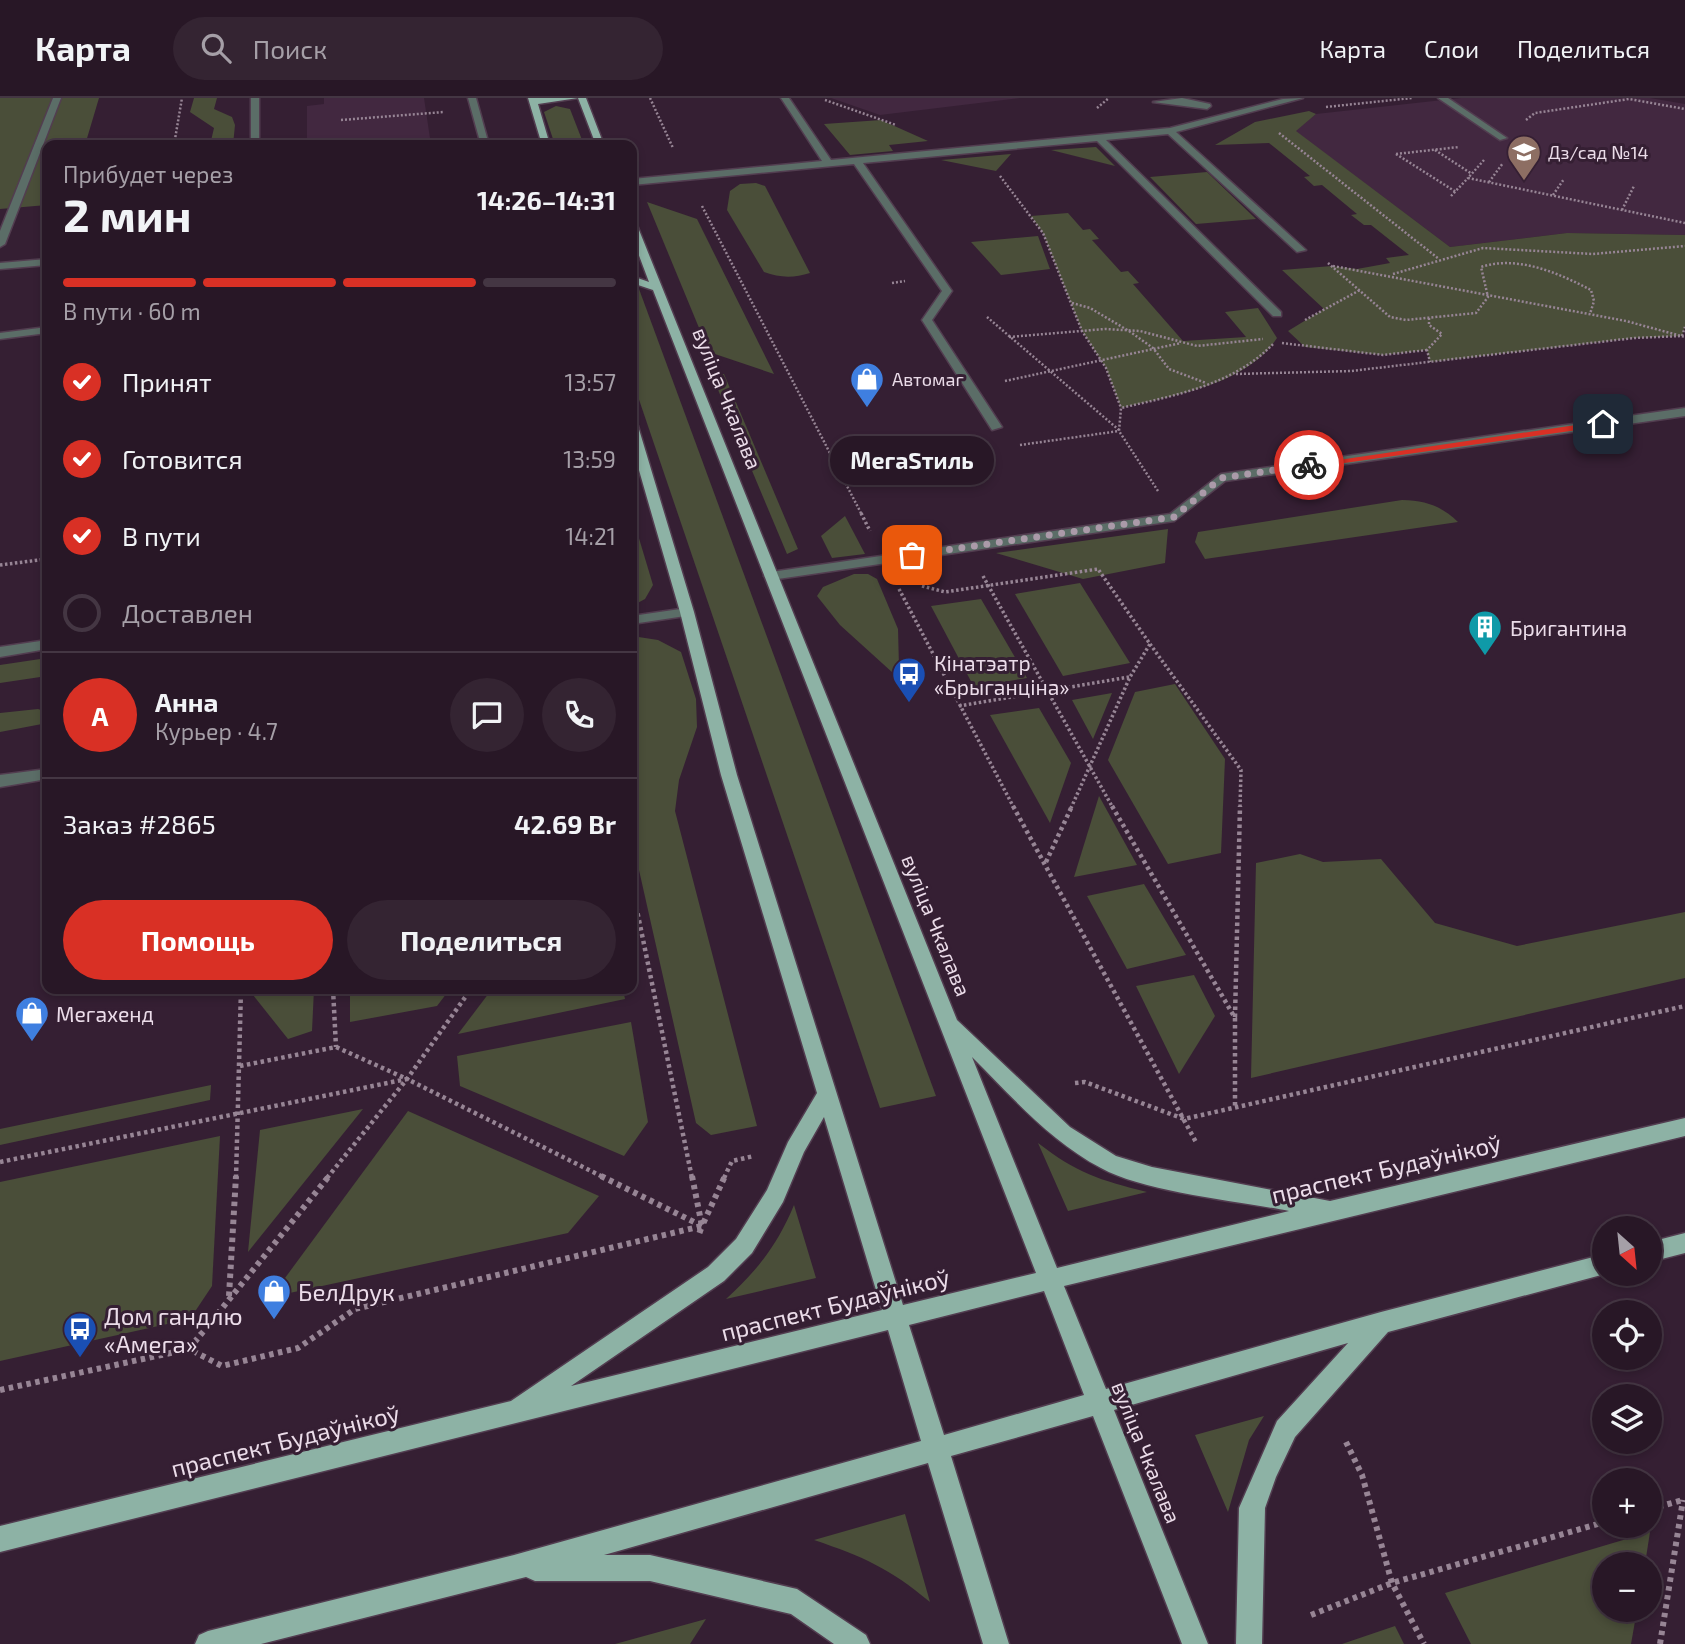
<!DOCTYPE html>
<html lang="ru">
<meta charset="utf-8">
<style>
body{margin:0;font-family:"Exo 2",sans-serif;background:#342432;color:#f1f3f6;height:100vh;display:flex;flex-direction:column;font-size:26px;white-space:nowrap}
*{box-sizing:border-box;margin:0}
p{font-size:23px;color:#a59fa7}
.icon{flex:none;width:38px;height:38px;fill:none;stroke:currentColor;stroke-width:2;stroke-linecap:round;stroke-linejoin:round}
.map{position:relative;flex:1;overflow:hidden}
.sheet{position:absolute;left:42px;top:42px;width:595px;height:854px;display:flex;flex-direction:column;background:#281726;border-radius:14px;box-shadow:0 4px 10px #0003,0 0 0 2px #443643}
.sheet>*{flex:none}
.needle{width:46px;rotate:153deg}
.controls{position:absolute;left:1592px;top:1118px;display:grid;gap:14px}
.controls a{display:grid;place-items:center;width:70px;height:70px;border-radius:50%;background:#281726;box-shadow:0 4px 10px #0003,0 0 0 2px #443643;font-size:35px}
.pin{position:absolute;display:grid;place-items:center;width:60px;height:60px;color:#fff;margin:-30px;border-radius:14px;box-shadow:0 4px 10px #0006}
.courier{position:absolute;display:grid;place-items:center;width:70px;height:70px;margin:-35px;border:5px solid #d93025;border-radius:50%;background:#fff;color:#222;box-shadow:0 2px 9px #0007}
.bubble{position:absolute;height:49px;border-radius:24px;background:#281726;box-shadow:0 4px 10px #0003,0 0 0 2px #443643;font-size:23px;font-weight:700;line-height:49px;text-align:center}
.summary em{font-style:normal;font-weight:700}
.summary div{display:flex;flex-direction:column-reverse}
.summary{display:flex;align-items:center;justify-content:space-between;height:119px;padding:0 21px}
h1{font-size:46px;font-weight:700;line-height:52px}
.bar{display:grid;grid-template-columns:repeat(4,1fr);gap:10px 7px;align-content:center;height:84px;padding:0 21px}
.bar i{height:9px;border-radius:5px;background:#443643}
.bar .active{background:#d93025}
.bar p{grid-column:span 4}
.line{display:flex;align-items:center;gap:18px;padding:0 21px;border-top:2px solid #443643}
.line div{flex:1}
.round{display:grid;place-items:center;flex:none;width:74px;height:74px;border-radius:37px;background:#342432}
ol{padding:0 21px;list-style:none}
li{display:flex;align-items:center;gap:21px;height:77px}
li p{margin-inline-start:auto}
li .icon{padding:7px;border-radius:50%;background:#d93025;color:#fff;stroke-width:4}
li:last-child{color:#a59fa7}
li i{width:38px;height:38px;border:4px solid #443643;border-radius:50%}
.cta{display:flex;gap:14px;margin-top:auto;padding:14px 21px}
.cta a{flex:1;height:80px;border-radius:42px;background:#d93025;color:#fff;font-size:28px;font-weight:700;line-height:80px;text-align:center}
.cta a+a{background:#342432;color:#f1f3f6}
header{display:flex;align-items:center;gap:42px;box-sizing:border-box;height:98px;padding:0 35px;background:#281726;border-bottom:2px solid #443643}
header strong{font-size:33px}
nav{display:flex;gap:38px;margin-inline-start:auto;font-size:24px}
.search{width:490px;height:63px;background:#342432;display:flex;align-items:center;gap:18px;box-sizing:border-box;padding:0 24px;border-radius:38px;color:#a59fa7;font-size:26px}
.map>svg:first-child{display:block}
.built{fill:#422840}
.green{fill:#4a4e39}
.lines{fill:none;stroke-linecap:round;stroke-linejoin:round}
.minor-casing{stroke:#523d50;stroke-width:3}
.major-casing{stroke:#523d50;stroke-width:3}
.path-far3{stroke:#978595;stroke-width:2.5;stroke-dasharray:2 2;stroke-linecap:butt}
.path-far2{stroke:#978595;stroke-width:3.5;stroke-dasharray:2.5 2.5;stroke-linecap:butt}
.path-far1{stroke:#978595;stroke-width:4.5;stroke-dasharray:3.5 3.5;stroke-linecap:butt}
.path{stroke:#978595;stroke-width:6;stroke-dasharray:4.5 4.5;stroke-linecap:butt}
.minor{fill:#5b6d67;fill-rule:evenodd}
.major{fill:#8db2a5;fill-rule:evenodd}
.route{fill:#d93025}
.done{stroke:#ab9aa9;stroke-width:7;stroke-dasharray:0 12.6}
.labels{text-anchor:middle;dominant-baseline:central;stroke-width:6;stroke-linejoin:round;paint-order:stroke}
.far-poi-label{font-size:18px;fill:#ebdce9;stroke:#351f33;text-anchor:start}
.street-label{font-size:21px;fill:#ebdce9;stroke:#351f33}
.poi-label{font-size:21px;fill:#ebdce9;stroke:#351f33;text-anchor:start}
.near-street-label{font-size:24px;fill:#ebdce9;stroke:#351f33}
.near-poi-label{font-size:24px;fill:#ebdce9;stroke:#351f33;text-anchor:start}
</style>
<header>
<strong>Карта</strong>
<div class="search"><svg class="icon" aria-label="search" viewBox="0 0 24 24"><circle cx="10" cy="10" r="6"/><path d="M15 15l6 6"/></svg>Поиск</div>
<nav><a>Карта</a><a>Слои</a><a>Поделиться</a></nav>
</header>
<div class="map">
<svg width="1685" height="1546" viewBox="0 0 1685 1546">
<rect width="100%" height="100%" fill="#351f33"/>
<g class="built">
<polygon points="324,0 424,0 431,47 307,47 307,8 324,6"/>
<polygon points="831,0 1020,0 880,17"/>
<polygon points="1461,0 1650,0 1685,6 1685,137 1567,135 1450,149 1295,33 1316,16"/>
</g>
<g class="green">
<polygon points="0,0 99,0 85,47 47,47 47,107 0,111"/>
<polygon points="194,0 217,0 214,11 232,19 235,27 233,47 210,47 214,30 190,14"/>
<polygon points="556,8 570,11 584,47 555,47 544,14"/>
<polygon points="1309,13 1316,16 1296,33 1450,149 1567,135 1685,137 1685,229 1682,238 1634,240 1430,264 1427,252 1383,257 1305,249 1288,233 1324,211 1282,172 1332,168 1357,171 1390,165 1386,160 1409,157 1371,127 1364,127 1351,117 1357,116 1322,87 1314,88 1304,79 1310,78 1269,45 1215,47 1255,24"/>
<polygon points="881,22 928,43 889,47 893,53 850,57 824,26"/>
<polygon points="1096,49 1115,68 1051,52"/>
<polygon points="1011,56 996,73 941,62"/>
<polygon points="1207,74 1256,121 1196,126 1150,79"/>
<path d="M756 85 765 88 810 175C794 180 780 180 764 174L727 112 730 93 740 86Z"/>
<polygon points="647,104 697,121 774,276 709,254"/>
<path d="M1068 115 1083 132 1090 131 1099 141 1092 142 1121 174 1128 173 1139 185 1133 186 1183 243 1246 239 1225 214 1258 210 1277 240C1246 288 1172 297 1121 310L1106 270 1082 233 1043 135 1031 118Z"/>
<polygon points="1038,138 1050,171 1001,177 971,144"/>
<polygon points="632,187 639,191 936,998 880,1010 632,281"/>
<polygon points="711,275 724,276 798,451 787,456"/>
<path d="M1402 402C1426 403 1440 407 1458 424L1205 461 1195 444 1198 434Z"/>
<polygon points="632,417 653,487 645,501 632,508"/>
<polygon points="845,418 865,456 832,460 821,438"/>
<polygon points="1168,431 1165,465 1083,481 996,455"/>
<polygon points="854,476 868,476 877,481 898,531 899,569 893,575 840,527 817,498 823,489"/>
<polygon points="1080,485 1130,565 1063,578 1015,496"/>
<polygon points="981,501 1027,580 974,589 931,508"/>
<polygon points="632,538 658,542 681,554 696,601 697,629 679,682 675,713 757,1028 711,1037 696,1025 632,741"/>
<polygon points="47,560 47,578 0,585 0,567"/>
<polygon points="1175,586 1225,661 1221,755 1168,766 1108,662 1135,594"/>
<polygon points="1112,595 1093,641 1072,602"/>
<polygon points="1039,610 1071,665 1050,725 990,617"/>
<polygon points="38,611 47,614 47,622 42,626 0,634 0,615"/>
<polygon points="1099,698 1137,767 1074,779"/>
<polygon points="1300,756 1323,764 1381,761 1435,825 1517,848 1685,814 1685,880 1251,980 1256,765"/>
<polygon points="1144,786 1186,857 1127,871 1087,798"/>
<polygon points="1194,877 1215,918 1179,976 1136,888"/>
<polygon points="254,891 314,891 312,933 288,941 253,897"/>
<polygon points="350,891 450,891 437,908 350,924"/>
<polygon points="492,891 623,891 625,901 458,936"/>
<polygon points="631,924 648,1024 624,1058 460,988 457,958"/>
<polygon points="211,987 210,1002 0,1047 0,1031"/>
<polygon points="363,1011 248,1154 260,1032"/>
<polygon points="408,1013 599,1098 568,1135 271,1199"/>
<polygon points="220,1038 212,1188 190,1221 0,1263 0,1084"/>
<path d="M1038 1045C1077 1075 1099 1082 1147 1094L1068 1113Z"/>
<path d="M794 1107 816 1180 726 1201C757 1173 778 1146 794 1107Z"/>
<polygon points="1264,1318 1249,1342 1228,1414 1195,1337"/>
<path d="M905 1416 930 1504C889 1470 864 1459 814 1442Z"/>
<polygon points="1650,1434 1645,1466 1605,1466 1605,1512 1637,1512 1631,1546 1471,1546 1445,1495"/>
<polygon points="706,1521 690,1546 615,1546"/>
<polygon points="1395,1528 1404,1546 1342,1546"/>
</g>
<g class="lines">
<g class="minor-casing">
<g id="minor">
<polygon points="53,0 61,0 5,146 0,149 0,133"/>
<rect x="251" y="0" width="8" height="47"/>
<polygon points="468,0 476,0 489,47 481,47"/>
<polygon points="781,0 789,0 831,62 1170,30 1283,1 1303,0 1176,34 1306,152 1297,154 1168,36 1106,42 1281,214 1281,218 1273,218 1097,43 863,65 952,193 932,222 1002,329 992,332 922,222 942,193 854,66 632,87 632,81 822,63"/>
<polygon points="1182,0 1210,6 1211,8 1207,11 1153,4"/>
<polygon points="1438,0 1448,0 1507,40 1500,42"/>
<polygon points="546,42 549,47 528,47 529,45"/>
<polygon points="47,161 47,167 0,171 0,165"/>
<polygon points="47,229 47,235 0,241 0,235"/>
<polygon points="1685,310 1685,318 1225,383 1174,423 771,482 764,478 771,474 1170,416 1221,376"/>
<polygon points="687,510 692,511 692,517 632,526 632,518"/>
<polygon points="47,542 47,551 0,559 0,549"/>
<polygon points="47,671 47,681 0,689 0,677"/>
</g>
</g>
<g class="major-casing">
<g id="major">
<polygon points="528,0 586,0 604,47 596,47 578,0 538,6 550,47 542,47"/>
<path d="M632 124 637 127 957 922 1070 1029 1116 1058 1152 1069 1330 1103 1685 1020V1038L1064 1188 1106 1291 1381 1214 1605 1156V1176L1388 1234 1295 1339 1276 1379 1265 1410 1262 1546H1236L1239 1410 1277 1323 1348 1245 1114 1312 1208 1546H1182L1093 1318 951 1358 1009 1546H983L928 1365 604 1457H650L797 1491 866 1537 870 1546H834L791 1516 650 1483H535L526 1479 261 1546H195L199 1537 208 1533 514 1457 921 1343 888 1232 0 1454V1428L511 1303 708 1169 736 1141 767 1092 788 1044 817 995 721 677 680 514 632 348V324L638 328 694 514 737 677 903 1207 1036 1175 653 192 632 185V178L649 184 632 139ZM972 959C1012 999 1050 1043 1101 1070 1144 1094 1238 1103 1289 1113L1057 1170ZM824 1019 882 1212 571 1288 724 1183 752 1155 783 1104 804 1054ZM1044 1193 1084 1297 944 1337 909 1227Z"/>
<polygon points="1685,1135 1685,1155 1650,1164 1650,1144"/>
</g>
</g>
<g class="path-far3">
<polyline points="650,0 673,50"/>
<polyline points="825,2 896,27"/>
<polyline points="1326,9 1412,0"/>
<polyline points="1097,10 1109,0"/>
<polyline points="341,22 444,14"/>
<polyline points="1526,22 1535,15 1629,1 1685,11"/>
<polyline points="1279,35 1439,161"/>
<polyline points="174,47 182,0"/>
<polyline points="1435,52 1472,76"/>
<polyline points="1396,56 1459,49"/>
<polyline points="1396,56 1456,94"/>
<polyline points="1484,62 1468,80 1685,125"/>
<polyline points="1000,78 1043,135 1082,233 1106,270 1121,310"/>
<polyline points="1489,84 1503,65"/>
<polyline points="1553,97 1564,81"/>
<polyline points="1451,98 1468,80"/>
<polyline points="702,108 862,417"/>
<polyline points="1622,112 1634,88"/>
<path d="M1328 165 1390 219 1406 222 1476 215 1488 199 1481 169C1518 157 1558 175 1591 192L1594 203 1590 216"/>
<polyline points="1333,168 1626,223 1685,239"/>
<polyline points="1393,176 1483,150 1593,156 1685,148"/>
<polyline points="892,185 905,183"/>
<polyline points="1072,205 1090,210 1129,233 1153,250 1169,271 1206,285"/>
<polyline points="987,219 1119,332"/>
<polyline points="1429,220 1429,227 1442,236 1427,252 1430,264"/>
<polyline points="1305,222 1360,192"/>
<polyline points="1009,239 1105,231 1140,233 1197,248 1263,241"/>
<polyline points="1282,245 1383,257 1427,252"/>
<polyline points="1236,276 1351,273 1634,240 1682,238 1685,229"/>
<polyline points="1005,283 1181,245"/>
<polyline points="1020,347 1119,333"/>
<path d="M1158 393 1119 333 1121 310C1176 297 1234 287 1274 245"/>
</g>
<g class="path-far2">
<polyline points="861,415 870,433"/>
<polyline points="0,467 47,461"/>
<polyline points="983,478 1113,710"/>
<polyline points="922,488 945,494 1098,471 1150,546 1130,579 1071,710"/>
<polyline points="899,491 1014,710"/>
<polyline points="1150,546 1241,672 1240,710"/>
<polyline points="959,608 1129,579"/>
</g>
<g class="path-far1">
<polyline points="1013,708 1197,1046"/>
<polyline points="1112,708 1235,920 1235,1009"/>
<polyline points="1046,764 1072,708"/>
<polyline points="632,788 692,1080"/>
<polyline points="333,891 336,949"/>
<polyline points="1235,919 1240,708"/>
<polyline points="240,968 336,949 407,981"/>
<polyline points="1075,985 1085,984 1184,1021 1685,908"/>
<polyline points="0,1064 407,981 605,1080"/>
<polyline points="236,1080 241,891"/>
<polyline points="327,1080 407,981 471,891"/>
<polyline points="724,1080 732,1063 754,1058"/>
</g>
<g class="path">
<polyline points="601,1078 702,1128"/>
<polyline points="692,1078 702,1128 698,1139"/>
<polyline points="229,1198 236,1078"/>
<polyline points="189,1251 329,1078"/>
<polyline points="0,1292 189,1251 222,1268 298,1250 355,1211 702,1128 725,1078"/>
<polyline points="1346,1344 1362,1377 1392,1485 1424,1546"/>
<polyline points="1650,1411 1683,1402"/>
<polyline points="1311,1517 1392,1485 1605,1424"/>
<polyline points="1660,1546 1683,1402"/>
</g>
<use href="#minor" class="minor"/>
<use href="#major" class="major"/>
</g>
<polygon class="route" points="1603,323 1606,328 1309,370 1305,367"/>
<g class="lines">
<polyline class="done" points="912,457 1174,419 1221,380 1309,367"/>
</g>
<defs>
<g id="school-pin" transform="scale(1.75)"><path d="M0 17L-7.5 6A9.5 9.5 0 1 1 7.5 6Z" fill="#8d6e63" stroke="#351f33"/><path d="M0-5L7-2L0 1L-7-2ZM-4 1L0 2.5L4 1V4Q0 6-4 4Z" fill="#fff"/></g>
<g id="shop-pin" transform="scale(1.75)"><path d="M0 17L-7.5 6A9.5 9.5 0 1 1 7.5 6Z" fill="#3f7fe0" stroke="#351f33"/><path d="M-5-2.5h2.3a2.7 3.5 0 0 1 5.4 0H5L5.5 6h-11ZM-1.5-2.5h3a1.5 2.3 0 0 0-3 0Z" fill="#fff"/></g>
<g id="building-pin" transform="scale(1.75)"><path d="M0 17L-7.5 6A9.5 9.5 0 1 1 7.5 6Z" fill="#0f9aa8" stroke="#351f33"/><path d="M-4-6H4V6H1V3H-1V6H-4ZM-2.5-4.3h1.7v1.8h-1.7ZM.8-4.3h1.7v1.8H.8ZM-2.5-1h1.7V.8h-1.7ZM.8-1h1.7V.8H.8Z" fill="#fff"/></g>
<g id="bus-pin" transform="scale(1.75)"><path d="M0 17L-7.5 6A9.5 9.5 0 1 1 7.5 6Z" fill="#1a4fb4" stroke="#351f33"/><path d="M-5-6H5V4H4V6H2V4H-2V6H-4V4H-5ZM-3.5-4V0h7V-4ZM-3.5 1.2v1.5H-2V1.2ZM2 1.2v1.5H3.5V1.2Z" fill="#fff"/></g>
</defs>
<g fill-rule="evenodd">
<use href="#school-pin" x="1524" y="54"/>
<use href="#shop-pin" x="867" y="281"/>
<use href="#building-pin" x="1485" y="529"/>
<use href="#bus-pin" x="909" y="576"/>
<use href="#shop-pin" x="32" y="915"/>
<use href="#shop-pin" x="274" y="1193"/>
<use href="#bus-pin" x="80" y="1231"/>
</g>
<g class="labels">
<g class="far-poi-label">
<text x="1548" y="54">Дз/сад №14</text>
<text x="892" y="281">Автомаг</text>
</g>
<g class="street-label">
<text transform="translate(728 300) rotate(68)">вуліца Чкалава</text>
<text transform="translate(937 827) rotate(68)">вуліца Чкалава</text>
<text transform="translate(1147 1354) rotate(68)">вуліца Чкалава</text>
</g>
<g class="poi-label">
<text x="1510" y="529">Бригантина</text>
<text x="934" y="564">Кінатэатр<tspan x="934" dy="24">«Брыганціна»</tspan></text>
<text x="56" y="915">Мегахенд</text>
</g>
<g class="near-street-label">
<text transform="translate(1386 1070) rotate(-13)">праспект Будаўнікоў</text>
<text transform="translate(835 1206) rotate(-14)">праспект Будаўнікоў</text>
<text transform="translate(285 1342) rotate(-14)">праспект Будаўнікоў</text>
</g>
<g class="near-poi-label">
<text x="298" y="1193">БелДрук</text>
<text x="104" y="1217">Дом гандлю<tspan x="104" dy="28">«Амега»</tspan></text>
</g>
</g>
</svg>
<div class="controls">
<a><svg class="needle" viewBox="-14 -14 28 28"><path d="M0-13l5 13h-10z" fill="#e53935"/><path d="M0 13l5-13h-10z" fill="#a59fa7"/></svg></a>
<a><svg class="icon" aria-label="locate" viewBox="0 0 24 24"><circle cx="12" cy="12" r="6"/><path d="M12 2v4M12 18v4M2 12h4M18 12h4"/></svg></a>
<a><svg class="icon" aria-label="layers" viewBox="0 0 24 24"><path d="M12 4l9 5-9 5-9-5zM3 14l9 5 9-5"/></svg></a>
<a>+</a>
<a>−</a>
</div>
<div class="pin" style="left:912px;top:457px;background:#ea580c"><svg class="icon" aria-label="bag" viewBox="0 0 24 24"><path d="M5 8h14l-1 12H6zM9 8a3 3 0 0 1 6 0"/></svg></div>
<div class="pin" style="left:1603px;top:326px;background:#1f2937"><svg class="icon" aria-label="home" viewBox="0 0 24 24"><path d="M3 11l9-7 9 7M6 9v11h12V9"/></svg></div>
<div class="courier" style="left:1309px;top:367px"><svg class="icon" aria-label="bike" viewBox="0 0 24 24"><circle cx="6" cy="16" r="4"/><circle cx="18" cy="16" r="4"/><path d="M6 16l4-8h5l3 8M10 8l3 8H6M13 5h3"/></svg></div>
<div class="bubble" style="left:830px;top:338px;width:164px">МегаSтиль</div>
<section class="sheet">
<div class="summary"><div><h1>2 мин</h1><p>Прибудет через</p></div><em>14:26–14:31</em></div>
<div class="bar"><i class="active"></i><i class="active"></i><i class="active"></i><i></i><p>В пути · 60 m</p></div>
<ol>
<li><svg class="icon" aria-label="check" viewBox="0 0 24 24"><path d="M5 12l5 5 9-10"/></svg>Принят<p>13:57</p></li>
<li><svg class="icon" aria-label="check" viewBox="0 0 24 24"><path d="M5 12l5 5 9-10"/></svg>Готовится<p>13:59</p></li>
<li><svg class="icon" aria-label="check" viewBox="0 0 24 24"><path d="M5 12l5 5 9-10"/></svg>В пути<p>14:21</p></li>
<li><i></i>Доставлен</li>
</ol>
<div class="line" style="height:126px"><b class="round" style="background:#d93025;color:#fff">А</b><div><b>Анна</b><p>Курьер · 4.7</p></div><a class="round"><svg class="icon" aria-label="chat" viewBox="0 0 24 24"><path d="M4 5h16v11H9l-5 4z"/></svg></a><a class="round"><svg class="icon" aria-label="phone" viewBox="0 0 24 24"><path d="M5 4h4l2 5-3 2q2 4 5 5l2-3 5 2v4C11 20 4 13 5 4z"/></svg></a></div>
<div class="line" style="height:91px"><div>Заказ #2865</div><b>42.69 Br</b></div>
<div class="cta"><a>Помощь</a><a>Поделиться</a></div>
</section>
</div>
